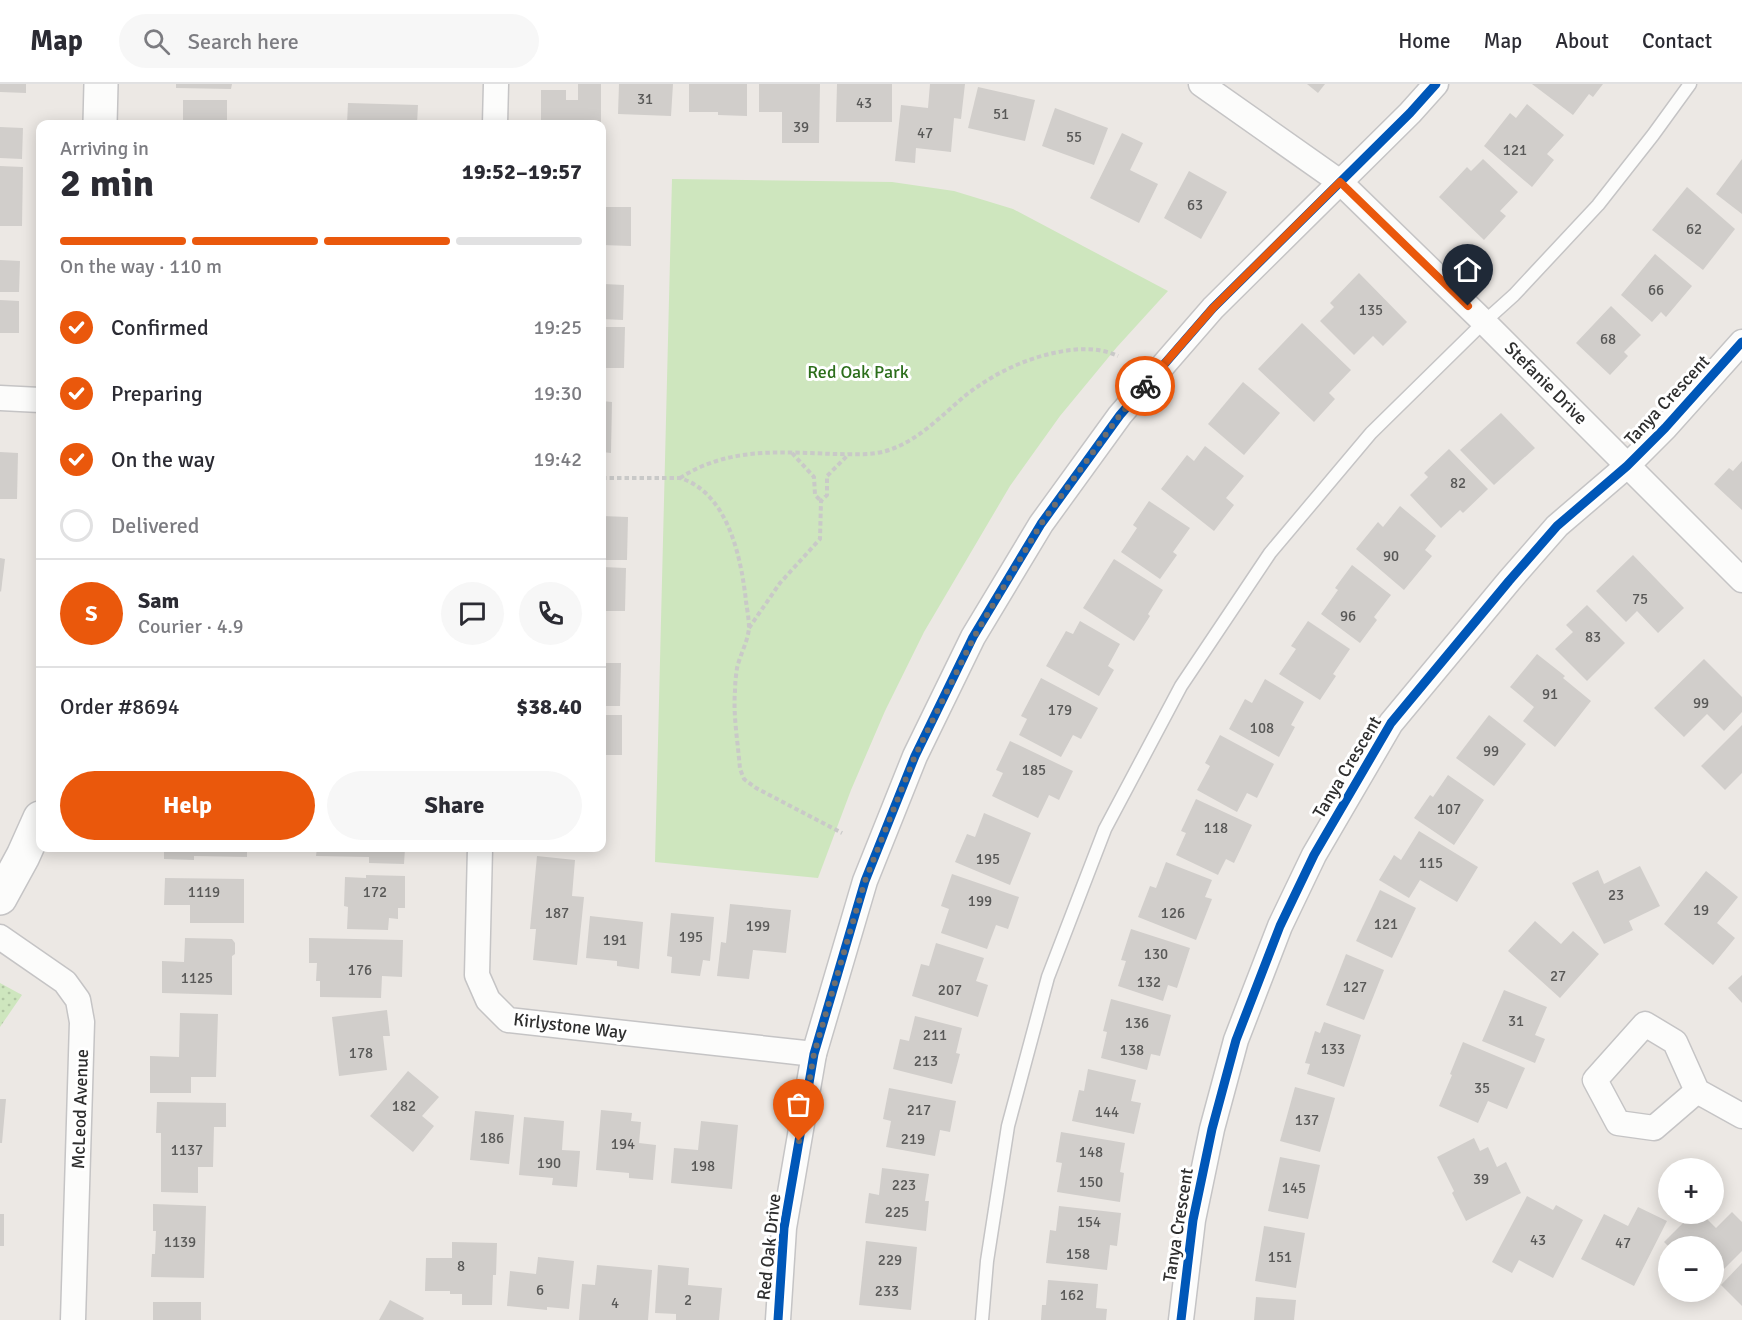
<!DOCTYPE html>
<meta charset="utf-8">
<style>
body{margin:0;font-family:Signika,sans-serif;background:#f7f7f7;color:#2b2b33;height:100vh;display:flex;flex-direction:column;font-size:22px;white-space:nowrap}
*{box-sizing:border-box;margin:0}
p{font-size:20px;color:#7c7c81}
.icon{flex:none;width:33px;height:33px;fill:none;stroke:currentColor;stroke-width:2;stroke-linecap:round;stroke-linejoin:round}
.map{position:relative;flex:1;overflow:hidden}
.drawer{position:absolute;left:36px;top:36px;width:570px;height:732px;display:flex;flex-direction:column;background:#fff;border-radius:12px;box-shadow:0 3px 15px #0003}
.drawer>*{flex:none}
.tools{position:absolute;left:1658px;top:1074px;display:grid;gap:12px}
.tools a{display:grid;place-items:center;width:66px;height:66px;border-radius:50%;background:#fff;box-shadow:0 3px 15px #0003;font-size:30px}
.pin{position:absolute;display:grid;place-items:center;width:51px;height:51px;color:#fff;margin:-62px -26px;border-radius:50% 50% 50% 0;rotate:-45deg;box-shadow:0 0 6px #0007}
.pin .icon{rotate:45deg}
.courier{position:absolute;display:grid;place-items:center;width:60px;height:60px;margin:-30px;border:4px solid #ea580c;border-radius:50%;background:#fff;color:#222;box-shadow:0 2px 8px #0007}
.headline em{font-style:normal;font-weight:800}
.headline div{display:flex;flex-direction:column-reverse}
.headline{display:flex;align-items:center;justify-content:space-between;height:102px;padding:0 24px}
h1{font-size:39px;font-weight:800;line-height:45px}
.bar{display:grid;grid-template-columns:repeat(4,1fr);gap:9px 6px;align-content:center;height:72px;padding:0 24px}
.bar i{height:8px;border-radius:4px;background:#e1e1e2}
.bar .current{background:#ea580c}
.bar p{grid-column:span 4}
.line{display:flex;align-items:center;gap:15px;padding:0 24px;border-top:2px solid #e1e1e2}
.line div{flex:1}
.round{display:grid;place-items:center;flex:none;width:63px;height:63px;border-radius:32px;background:#f7f7f7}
ol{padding:0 24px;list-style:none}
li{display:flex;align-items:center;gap:18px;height:66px}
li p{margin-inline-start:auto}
li .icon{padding:6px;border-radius:50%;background:#ea580c;color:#fff;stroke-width:4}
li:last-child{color:#7c7c81}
li i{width:33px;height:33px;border:3px solid #e1e1e2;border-radius:50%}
.primary-button{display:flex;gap:12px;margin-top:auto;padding:12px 24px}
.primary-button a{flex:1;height:69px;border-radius:36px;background:#ea580c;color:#fff;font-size:24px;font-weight:800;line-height:69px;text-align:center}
.primary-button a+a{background:#f7f7f7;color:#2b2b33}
header{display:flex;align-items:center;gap:36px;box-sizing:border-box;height:84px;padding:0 30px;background:#fff;border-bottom:2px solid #e1e1e2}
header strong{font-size:28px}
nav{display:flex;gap:33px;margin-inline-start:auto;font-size:21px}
.search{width:420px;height:54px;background:#f7f7f7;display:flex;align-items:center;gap:15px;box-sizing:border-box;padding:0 21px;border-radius:33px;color:#7c7c81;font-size:22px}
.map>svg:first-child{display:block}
.grass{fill:url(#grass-dots)}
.park{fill:#cee6be}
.building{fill:#d1cecb}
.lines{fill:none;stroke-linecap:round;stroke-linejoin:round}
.lane-casing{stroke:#c5c4c5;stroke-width:15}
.street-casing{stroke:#c5c4c5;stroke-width:27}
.secondary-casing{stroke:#c5c4c5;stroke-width:36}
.path{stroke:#c9c9c8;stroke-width:4;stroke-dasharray:4.5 3;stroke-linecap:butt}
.lane{stroke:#fcfcfb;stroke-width:12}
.street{stroke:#fcfcfb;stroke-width:24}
.secondary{stroke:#fcfcfb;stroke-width:33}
.cycleway-casing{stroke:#fff;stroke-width:13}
.cycleway{stroke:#0057b8;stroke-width:9}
.done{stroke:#706f6e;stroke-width:6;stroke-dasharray:0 10.8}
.route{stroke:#ea580c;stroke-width:8}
.labels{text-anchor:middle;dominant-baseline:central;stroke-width:6;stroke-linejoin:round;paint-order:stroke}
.number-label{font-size:15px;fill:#585857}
.park-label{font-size:18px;fill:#2c6e1b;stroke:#fff}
.street-label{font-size:18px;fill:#2e2e2e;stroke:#fff}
</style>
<header>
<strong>Map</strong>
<div class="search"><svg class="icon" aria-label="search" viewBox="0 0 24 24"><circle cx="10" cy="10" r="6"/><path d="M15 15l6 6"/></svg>Search here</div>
<nav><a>Home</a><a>Map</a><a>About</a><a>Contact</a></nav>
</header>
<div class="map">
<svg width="1742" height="1236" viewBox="0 0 1742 1236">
<defs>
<pattern id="grass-dots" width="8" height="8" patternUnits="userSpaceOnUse" patternTransform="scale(1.5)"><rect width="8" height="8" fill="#cee6be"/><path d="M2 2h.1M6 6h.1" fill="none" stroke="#b1c6a4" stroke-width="1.8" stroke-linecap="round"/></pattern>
</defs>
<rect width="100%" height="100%" fill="#ece8e4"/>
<polygon class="grass" points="0,899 22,911 0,943"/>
<polygon class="park" points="672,95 892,98 954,107 1013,125 1168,207 1117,263 1060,332 1010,402 924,548 885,627 851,706 818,794 655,778"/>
<g class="building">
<polygon points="0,0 26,0 26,9 0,8"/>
<polygon points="176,0 232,0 231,5 176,4"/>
<polygon points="578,0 601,0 601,40 541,40 541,6 566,6 566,16 578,16"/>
<polygon points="619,0 673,0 671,32 618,30"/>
<polygon points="689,0 747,0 747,32 718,31 718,28 689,28"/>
<polygon points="759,0 820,0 819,59 782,59 782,28 759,28"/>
<polygon points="837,0 892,0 892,38 836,38"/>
<polygon points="930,0 965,0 961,35 954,34 951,68 916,64 915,79 895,77 901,21 928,24"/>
<polygon points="1307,0 1325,0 1318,9"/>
<polygon points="1532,0 1603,0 1593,13 1589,10 1573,31"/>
<polygon points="978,3 1035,16 1025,57 968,44"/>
<rect x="183" y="16" width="44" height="24"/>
<polygon points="348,19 418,21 417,40 347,40"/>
<polygon points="1527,20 1564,51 1547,70 1554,76 1532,103 1484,62 1510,29 1516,34"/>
<polygon points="1055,24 1108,44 1094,81 1042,62"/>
<polygon points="0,43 23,44 22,75 0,74"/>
<polygon points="1122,49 1143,59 1130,86 1158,100 1139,139 1090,114"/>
<polygon points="1483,75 1518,108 1500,127 1506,132 1484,156 1439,113 1467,83 1471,87"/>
<polygon points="1742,75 1742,130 1716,110"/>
<polygon points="0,82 23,83 22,142 0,142"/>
<polygon points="1189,87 1227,108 1201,155 1164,134"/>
<polygon points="1687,103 1735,145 1703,186 1652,146"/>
<polygon points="602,123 631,123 631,162 602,161"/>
<polygon points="602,170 604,170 604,200 624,201 623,236 602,235"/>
<polygon points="1655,170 1692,202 1666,233 1661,228 1652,238 1621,211"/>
<polygon points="0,176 20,177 19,208 0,208"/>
<polygon points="1359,189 1407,238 1383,262 1373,252 1354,271 1320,237 1334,223 1330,219"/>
<polygon points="0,216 19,217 19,249 0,249"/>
<polygon points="1611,222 1641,251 1624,268 1628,272 1610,291 1576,259"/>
<polygon points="1302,239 1351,286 1329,309 1335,315 1314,338 1258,285"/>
<polygon points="602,243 625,243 624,284 602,284"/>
<polygon points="1243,298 1280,329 1244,371 1208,340"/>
<polygon points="602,317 612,318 611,369 602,368"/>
<polygon points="1501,329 1535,364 1494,401 1460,366"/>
<polygon points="1205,362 1244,392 1226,414 1234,421 1214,447 1161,405 1187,371 1194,377"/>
<polygon points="1449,365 1488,405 1463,429 1460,426 1441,444 1410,411 1428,393 1424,389"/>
<polygon points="0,368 18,369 17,415 0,415"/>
<polygon points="1742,377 1742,426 1714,400 1729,384 1733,387"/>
<polygon points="1149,417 1190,444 1173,468 1177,471 1160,495 1121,468 1137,444 1133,441"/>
<polygon points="1400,422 1436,452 1425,466 1432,472 1404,506 1356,465 1378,438 1383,443"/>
<polygon points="602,432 628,433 627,476 602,476"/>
<polygon points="1633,471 1684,524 1658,549 1637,527 1626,538 1596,507"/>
<polygon points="0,474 5,475 1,508 0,507"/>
<polygon points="1114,475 1163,506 1148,530 1150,532 1134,557 1083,524"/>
<polygon points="1352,481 1391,511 1374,533 1377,536 1360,559 1321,530 1338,506 1335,504"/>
<polygon points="602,483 626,484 625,527 602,527"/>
<polygon points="1587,521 1625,559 1587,597 1555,565 1573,548 1566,541"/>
<polygon points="1080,537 1120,560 1108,582 1114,586 1099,612 1046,582 1066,547 1073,550"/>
<polygon points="1308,537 1350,565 1333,590 1336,592 1320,616 1279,590 1296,565 1291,562"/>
<polygon points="1537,570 1565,592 1563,594 1591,617 1555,663 1523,637 1534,623 1510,603"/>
<polygon points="1704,575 1742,613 1742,628 1724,647 1707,630 1684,653 1654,624"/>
<polygon points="602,579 621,579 620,622 602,622"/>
<polygon points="1041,594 1098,624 1081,655 1073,651 1061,673 1019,651 1027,635 1021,632"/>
<polygon points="1265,595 1304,618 1291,641 1295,643 1279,673 1229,645 1245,615 1252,619"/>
<rect x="602" y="631" width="20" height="40"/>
<polygon points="1489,631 1526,660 1494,702 1456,674"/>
<polygon points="1742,641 1742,689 1725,706 1701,682"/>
<polygon points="1220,651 1274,680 1257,714 1247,709 1237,728 1197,706 1210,682 1205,679"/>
<polygon points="1010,657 1073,687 1059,716 1049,711 1038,734 992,712 1003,689 996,686"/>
<polygon points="1448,691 1484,716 1454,761 1414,734 1430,711 1433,713"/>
<polygon points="1196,715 1252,741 1234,779 1226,775 1218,791 1176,771 1186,749 1181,747"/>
<polygon points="984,729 1031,749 1010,801 955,778 967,750 975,753"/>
<polygon points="1419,747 1478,783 1457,818 1420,796 1409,814 1379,796 1394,771 1401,776"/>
<polygon points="164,764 247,764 247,773 194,772 194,776 164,775"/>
<polygon points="317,764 405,764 404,780 369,779 369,773 316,772"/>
<polygon points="537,772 575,776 572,812 584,813 577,881 533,876 536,845 530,845"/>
<polygon points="1166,778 1212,796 1205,813 1212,815 1196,856 1138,833 1150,802 1156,804"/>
<polygon points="1640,782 1660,822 1629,837 1633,846 1604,860 1572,799 1598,786 1604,800"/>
<polygon points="1706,787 1738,813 1717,839 1735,854 1713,881 1664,840"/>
<polygon points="952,790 1019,813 1008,845 996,841 987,865 941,849 949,825 941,822"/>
<polygon points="366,791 405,792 405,824 398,824 398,835 389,834 388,846 347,845 348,823 344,822 345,793 366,794"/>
<polygon points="165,794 244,795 244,839 190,839 190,821 164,821"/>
<polygon points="1380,806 1416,824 1392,874 1356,857"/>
<polygon points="730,820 791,826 786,869 753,866 749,895 717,892 721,858 726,859"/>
<polygon points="671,829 714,833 710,877 703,876 700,892 671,889 672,873 667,872"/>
<polygon points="590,832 643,838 639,885 617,882 617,877 586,874"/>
<polygon points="1535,837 1561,860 1573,847 1599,870 1560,914 1508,867"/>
<polygon points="1131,845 1190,864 1177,904 1168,901 1163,917 1118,902 1126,877 1121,876"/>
<polygon points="185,854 232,855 235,859 235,870 232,872 232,911 162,909 162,877 184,878"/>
<polygon points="309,854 403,856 402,893 382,892 381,914 320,913 320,897 316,897 317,879 309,879"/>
<polygon points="936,859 984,874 976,897 988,901 978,933 912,912 921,880 929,882"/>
<polygon points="1346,870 1384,886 1364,936 1326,921"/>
<polygon points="1742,891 1742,919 1728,904"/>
<polygon points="1504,906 1547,923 1535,951 1545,955 1535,979 1482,957"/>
<polygon points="1111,915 1171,931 1160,972 1151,970 1147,986 1101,974 1107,948 1103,947"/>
<polygon points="387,926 390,952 383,952 387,986 339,992 332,933"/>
<polygon points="180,929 218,930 216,993 191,993 191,1009 150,1009 150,972 179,973"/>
<polygon points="915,932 962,944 956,969 960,970 952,1000 893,985 900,955 909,957"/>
<polygon points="1324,938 1361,951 1344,1003 1307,990 1310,980 1305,979 1315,947 1320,949"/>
<polygon points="1463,958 1525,984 1507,1025 1488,1017 1478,1039 1439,1022 1452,991 1450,990"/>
<polygon points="1088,985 1136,996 1131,1017 1141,1019 1134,1050 1072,1037 1079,1006 1084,1007"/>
<polygon points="408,987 439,1013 422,1032 434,1042 413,1068 370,1032"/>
<polygon points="1295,1003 1335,1014 1320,1068 1280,1057"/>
<polygon points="889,1004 956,1017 950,1048 940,1046 935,1072 886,1063 891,1037 883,1035"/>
<polygon points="0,1015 6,1015 2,1059 0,1059"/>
<polygon points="157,1018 226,1019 226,1043 214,1043 213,1083 198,1083 198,1109 161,1108 161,1049 156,1049"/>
<polygon points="601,1026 632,1029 631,1037 641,1038 639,1059 656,1061 653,1096 629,1094 629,1089 596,1086"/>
<polygon points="475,1027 514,1031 509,1080 470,1076"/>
<polygon points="524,1033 564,1037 562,1066 580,1067 577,1103 552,1101 553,1094 519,1091"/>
<polygon points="701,1037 738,1041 732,1105 671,1099 674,1064 698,1066"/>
<polygon points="1061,1048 1125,1059 1120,1088 1124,1089 1120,1118 1057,1108 1062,1079 1056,1078"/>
<polygon points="1474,1054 1480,1067 1488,1063 1497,1083 1506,1078 1521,1109 1466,1137 1452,1109 1454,1107 1437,1073"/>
<polygon points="1280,1073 1320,1081 1308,1135 1268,1127"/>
<polygon points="882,1084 929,1090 925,1117 929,1117 926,1147 865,1139 869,1109 879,1111"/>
<polygon points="1527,1112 1553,1126 1556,1121 1583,1136 1553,1194 1519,1176 1512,1189 1492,1178"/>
<polygon points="153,1120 206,1122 204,1194 151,1193 152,1170 155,1170 156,1147 153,1147"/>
<polygon points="1059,1122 1121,1129 1117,1162 1110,1161 1107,1186 1046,1179 1050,1146 1056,1147"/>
<polygon points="1638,1123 1667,1137 1634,1202 1581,1175 1604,1130 1628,1142"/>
<polygon points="1732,1128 1742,1138 1742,1167 1713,1196 1713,1162 1668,1162 1664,1158 1692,1130 1702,1130 1716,1144"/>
<rect x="0" y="1130" width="4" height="32"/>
<polygon points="1264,1142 1305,1149 1296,1204 1255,1197"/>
<polygon points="866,1157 917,1163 911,1226 859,1221"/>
<polygon points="452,1158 497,1159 496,1191 493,1191 492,1221 462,1221 462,1210 450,1210 450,1207 425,1207 426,1174 452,1174"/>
<polygon points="538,1173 574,1177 569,1225 547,1223 547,1226 507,1222 510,1187 536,1190"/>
<polygon points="1742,1179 1742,1222 1721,1201"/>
<polygon points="597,1181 652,1186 648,1236 579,1236 582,1200 595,1201"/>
<polygon points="658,1181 689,1184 688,1201 722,1204 719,1236 676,1236 676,1230 655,1229"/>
<polygon points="1048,1196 1098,1200 1096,1224 1107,1225 1106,1236 1041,1236 1042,1221 1046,1221"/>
<polygon points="1256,1213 1296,1216 1294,1236 1254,1236"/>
<polygon points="390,1216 424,1234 423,1236 379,1236"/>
<rect x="153" y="1218" width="48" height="18"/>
</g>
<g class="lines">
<g class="lane-casing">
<polyline id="lane" points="982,1236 987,1177 1008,1042 1048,893 1105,745 1181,602 1270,469 1371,349 1484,238 1514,211 1598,121 1653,51 1690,0"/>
</g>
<g class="street-casing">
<g id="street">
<polyline points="1201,0 1340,98 1484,238 1742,496"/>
<polyline points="495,40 496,0"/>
<polyline points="0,314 40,316"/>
<polyline points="480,764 477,891 488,916 508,936 814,970"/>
<polyline points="0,853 65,898 78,916 82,938 73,1236"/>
<polyline points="1697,1007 1654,1044 1618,1039 1595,996 1645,940 1675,958 1697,1007 1742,1032"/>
<polyline points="778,1236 784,1144 814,970 865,797 915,672 973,553 1041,440 1120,331 1213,224 1410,29 1436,0"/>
<polyline points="1181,1236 1193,1136 1212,1045 1236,956 1280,842 1314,771 1391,639 1509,497 1557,442 1627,382 1665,344 1742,258"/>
</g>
</g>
<g class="secondary-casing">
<g id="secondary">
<polyline points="100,40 101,0"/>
<polyline points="0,814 23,772 40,734"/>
</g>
</g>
<g class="path">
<polyline points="792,369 814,393 815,411 821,417"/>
<path d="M602 394H680C728 409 741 473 746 517 747 525 749 535 749 544 748 557 740 571 737 584 736 591 735 599 735 607 733 632 738 659 740 685L744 695 756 704 842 749"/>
<path d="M680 394C728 363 780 368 834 370 852 370 872 372 889 366 919 356 942 331 966 311 996 288 1028 273 1064 267 1082 264 1101 264 1118 272"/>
<polyline points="749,544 780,499 820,455 821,417 827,411 827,392 849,370"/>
</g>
<use href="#lane" class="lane"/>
<use href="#street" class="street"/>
<use href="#secondary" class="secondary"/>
<g class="cycleway-casing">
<g id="cycleway">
<polyline points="778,1236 784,1144 814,970 865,797 915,672 973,553 1041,440 1120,331 1213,224 1410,29 1436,0"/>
<polyline points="1181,1236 1193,1136 1212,1045 1236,956 1280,842 1314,771 1391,639 1509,497 1557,442 1627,382 1665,344 1742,258"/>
</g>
</g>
<use href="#cycleway" class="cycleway"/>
</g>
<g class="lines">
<polyline class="done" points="799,1057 814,970 865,797 915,672 974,553 1041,440 1120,331 1145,302"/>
<polyline class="route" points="1145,302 1213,224 1340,98 1468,222"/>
</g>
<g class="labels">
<g class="number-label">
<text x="645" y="15">31</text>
<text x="864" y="19">43</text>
<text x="1001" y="30">51</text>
<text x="801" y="43">39</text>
<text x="925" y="49">47</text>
<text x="1074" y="53">55</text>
<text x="1515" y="66">121</text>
<text x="1195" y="121">63</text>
<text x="1694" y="145">62</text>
<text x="1656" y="206">66</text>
<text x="1371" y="226">135</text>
<text x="1608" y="255">68</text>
<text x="1458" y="399">82</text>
<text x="1391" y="472">90</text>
<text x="1640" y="515">75</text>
<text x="1348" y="532">96</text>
<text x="1593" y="553">83</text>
<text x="1550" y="610">91</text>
<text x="1701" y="619">99</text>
<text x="1060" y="626">179</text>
<text x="1262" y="644">108</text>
<text x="1491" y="667">99</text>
<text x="1034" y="686">185</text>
<text x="1449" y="725">107</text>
<text x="1216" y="744">118</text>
<text x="988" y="775">195</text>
<text x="1431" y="779">115</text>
<text x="204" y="808">1119</text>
<text x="375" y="808">172</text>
<text x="1616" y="811">23</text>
<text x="980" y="817">199</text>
<text x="1701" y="826">19</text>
<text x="557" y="829">187</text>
<text x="1173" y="829">126</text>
<text x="1386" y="840">121</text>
<text x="758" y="842">199</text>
<text x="691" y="853">195</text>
<text x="615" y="856">191</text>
<text x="1156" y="870">130</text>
<text x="360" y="886">176</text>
<text x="1558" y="892">27</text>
<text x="197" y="894">1125</text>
<text x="1149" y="898">132</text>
<text x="1355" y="903">127</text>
<text x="950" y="906">207</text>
<text x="1516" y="937">31</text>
<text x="1137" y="939">136</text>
<text x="935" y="951">211</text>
<text x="1333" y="965">133</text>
<text x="1132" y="966">138</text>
<text x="361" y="969">178</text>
<text x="926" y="977">213</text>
<text x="1482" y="1004">35</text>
<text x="404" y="1022">182</text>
<text x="919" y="1026">217</text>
<text x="1107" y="1028">144</text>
<text x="1307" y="1036">137</text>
<text x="492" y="1054">186</text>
<text x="913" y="1055">219</text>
<text x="623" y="1060">194</text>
<text x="187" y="1066">1137</text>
<text x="1091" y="1068">148</text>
<text x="549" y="1079">190</text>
<text x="703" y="1082">198</text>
<text x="1481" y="1095">39</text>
<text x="1091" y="1098">150</text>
<text x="904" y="1101">223</text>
<text x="1294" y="1104">145</text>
<text x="897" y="1128">225</text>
<text x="1089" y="1138">154</text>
<text x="1538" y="1156">43</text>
<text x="180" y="1158">1139</text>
<text x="1623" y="1159">47</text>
<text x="1078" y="1170">158</text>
<text x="1280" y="1173">151</text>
<text x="890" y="1176">229</text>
<text x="461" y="1182">8</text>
<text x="540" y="1206">6</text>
<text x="887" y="1207">233</text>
<text x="1072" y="1211">162</text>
<text x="688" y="1216">2</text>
<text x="615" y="1219">4</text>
</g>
<g class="park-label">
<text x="858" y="288">Red Oak Park</text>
</g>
<g class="street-label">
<text transform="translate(1546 299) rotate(45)">Stefanie Drive</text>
<text transform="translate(1667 316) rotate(-47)">Tanya Crescent</text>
<text transform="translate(1347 683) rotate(-59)">Tanya Crescent</text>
<text transform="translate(570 942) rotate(7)">Kirlystone Way</text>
<text transform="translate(80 1025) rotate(-88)">McLeod Avenue</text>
<text transform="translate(1178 1141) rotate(-81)">Tanya Crescent</text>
<text transform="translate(769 1163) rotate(-84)">Red Oak Drive</text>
</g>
</g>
</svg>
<div class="tools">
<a>+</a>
<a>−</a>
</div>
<div class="pin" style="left:799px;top:1057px;background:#ea580c"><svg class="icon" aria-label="bag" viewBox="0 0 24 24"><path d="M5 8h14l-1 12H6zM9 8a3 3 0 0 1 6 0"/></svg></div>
<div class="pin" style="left:1468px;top:222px;background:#1f2937"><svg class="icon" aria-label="home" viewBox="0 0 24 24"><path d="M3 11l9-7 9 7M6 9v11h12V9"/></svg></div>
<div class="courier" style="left:1145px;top:302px"><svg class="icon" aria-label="bike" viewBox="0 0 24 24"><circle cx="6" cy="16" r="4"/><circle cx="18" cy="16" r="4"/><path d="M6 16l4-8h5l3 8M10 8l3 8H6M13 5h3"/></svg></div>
<section class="drawer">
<div class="headline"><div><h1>2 min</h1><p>Arriving in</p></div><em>19:52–19:57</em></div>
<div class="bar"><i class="current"></i><i class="current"></i><i class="current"></i><i></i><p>On the way · 110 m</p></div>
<ol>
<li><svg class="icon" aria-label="check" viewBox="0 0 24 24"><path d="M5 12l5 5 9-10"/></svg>Confirmed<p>19:25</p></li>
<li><svg class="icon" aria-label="check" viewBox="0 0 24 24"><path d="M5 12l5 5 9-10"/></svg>Preparing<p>19:30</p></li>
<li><svg class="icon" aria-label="check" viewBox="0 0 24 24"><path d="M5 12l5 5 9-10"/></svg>On the way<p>19:42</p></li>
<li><i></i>Delivered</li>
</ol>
<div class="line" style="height:108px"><b class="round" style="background:#ea580c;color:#fff">S</b><div><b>Sam</b><p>Courier · 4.9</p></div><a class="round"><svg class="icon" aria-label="chat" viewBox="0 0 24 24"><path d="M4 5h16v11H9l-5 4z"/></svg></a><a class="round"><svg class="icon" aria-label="phone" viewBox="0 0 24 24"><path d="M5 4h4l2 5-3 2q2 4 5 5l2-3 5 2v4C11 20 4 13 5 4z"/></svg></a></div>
<div class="line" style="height:78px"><div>Order #8694</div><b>$38.40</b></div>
<div class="primary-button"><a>Help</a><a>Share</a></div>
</section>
</div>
